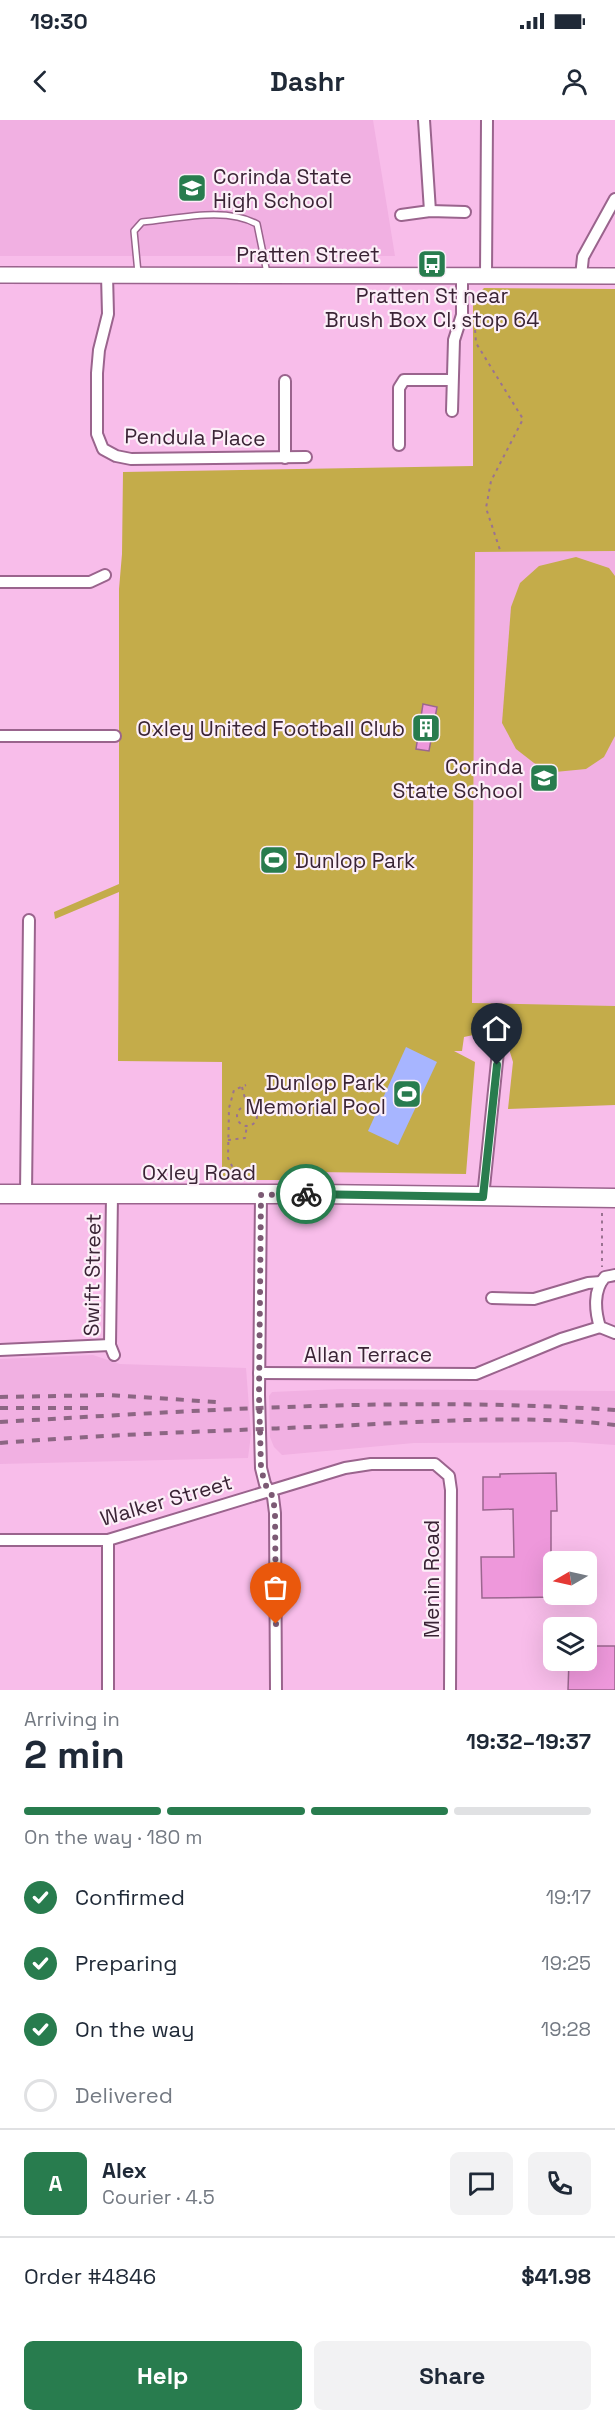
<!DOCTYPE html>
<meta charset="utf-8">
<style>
body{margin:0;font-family:"Space Grotesk",sans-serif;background:#f2f2f3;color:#1f2937;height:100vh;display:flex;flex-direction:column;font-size:22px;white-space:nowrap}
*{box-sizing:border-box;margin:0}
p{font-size:20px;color:#747a83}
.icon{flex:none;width:33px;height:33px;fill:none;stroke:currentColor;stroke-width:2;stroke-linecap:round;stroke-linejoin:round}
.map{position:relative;height:1570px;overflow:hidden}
.sheet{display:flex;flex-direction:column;background:#fff;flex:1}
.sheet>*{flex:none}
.needle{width:39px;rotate:261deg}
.tools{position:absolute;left:543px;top:1431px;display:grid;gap:12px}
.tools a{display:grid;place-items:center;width:54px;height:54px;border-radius:9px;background:#fff;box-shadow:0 6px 24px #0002;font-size:30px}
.pin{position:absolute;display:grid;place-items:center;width:51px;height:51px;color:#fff;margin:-62px -26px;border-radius:50% 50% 50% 0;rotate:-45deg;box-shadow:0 0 6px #0007}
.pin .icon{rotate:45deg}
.courier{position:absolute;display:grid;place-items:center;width:60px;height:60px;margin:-30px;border:4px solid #287c4e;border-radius:50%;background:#fff;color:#222;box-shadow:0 2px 8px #0007}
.overview em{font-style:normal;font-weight:700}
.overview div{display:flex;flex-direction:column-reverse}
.overview{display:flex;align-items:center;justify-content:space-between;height:102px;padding:0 24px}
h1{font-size:39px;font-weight:700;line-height:45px}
.bar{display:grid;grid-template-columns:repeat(4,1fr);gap:9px 6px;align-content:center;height:72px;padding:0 24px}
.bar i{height:8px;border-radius:4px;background:#e0e1e3}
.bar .on{background:#287c4e}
.bar p{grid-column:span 4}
.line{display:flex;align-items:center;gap:15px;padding:0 24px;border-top:2px solid #e0e1e3}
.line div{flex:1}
.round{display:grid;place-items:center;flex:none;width:63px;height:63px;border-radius:9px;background:#f2f2f3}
ol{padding:0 24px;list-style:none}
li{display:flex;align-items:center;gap:18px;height:66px}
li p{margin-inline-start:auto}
li .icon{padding:6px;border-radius:50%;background:#287c4e;color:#fff;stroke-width:4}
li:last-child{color:#747a83}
li i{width:33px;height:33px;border:3px solid #e0e1e3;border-radius:50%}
.action{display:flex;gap:12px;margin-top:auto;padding:12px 24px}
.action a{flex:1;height:69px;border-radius:9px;background:#287c4e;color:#fff;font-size:24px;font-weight:700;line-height:69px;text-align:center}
.action a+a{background:#f2f2f3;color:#1f2937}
.status{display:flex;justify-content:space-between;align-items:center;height:42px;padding:0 30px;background:#fff;direction:ltr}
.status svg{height:16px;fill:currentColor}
header{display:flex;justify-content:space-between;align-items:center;height:78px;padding:0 24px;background:#fff;font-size:27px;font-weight:700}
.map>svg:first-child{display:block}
.built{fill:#f1b0e2}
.green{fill:#c4ac4a}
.water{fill:#a7b5ff}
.building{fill:#ee98db;stroke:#9b668f;stroke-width:1.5}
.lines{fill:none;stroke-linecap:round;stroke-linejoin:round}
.lane-casing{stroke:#9a648d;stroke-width:8}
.street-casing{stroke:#9a648d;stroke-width:14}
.secondary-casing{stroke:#9a648d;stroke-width:18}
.primary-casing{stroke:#9a648d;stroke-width:21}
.path{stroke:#9a7291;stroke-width:2;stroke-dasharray:3 4.5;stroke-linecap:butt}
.lane{stroke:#fff;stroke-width:5}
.street{stroke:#fff;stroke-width:10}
.secondary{stroke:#fff;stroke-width:15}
.primary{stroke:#fff;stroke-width:18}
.rail{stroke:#8c6683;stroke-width:4;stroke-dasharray:8 8;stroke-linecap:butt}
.done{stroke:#7c5a74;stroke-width:6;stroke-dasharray:0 10.8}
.route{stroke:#287c4e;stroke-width:8}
.labels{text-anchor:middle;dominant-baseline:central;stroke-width:4.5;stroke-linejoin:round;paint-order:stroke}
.poi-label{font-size:21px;fill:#3a2435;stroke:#fceff8;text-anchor:end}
.street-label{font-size:21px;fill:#3a2435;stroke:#fceff8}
</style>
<div class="status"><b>19:30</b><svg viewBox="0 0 49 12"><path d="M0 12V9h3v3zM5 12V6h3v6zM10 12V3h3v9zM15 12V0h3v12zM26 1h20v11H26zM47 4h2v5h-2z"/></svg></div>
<header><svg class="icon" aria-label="back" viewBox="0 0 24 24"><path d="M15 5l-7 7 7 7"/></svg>Dashr<svg class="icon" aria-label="person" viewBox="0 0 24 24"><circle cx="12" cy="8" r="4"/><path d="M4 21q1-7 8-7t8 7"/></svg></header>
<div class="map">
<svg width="615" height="1570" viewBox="0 0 615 1570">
<rect width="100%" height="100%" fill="#f8bdea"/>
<g class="built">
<polygon points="0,0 373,0 395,136 0,136"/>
<polygon points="615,431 615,886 472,884 475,432"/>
<polygon points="93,1235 120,1244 246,1248 251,1314 248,1338 0,1344 0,1239"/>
<polygon points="341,1269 615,1271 615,1325 572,1322 414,1323 282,1335 274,1327 270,1317 269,1276 272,1272"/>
</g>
<g class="green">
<polygon points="484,168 615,169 615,431 475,432 472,883 615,886 615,985 508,989 513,942 509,929 510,919 478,914 464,917 462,931 454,931 475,942 466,1054 315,1052 300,1053 285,1060 222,1060 222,942 118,941 119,772 55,799 54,792 119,764 119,469 122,434 123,352 473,346 473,179"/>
<polygon points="576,437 609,448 615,456 615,616 604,637 586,649 555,652 534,643 516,629 502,603 511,487 520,463 539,446"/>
</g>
<polygon class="water" points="406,927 437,942 398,1025 368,1011"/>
<g class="building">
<polygon points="423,584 437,587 429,631 416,629"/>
<polygon points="556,1353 557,1391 551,1391 551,1437 556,1437 556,1442 554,1442 554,1474 557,1474 557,1477 482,1478 481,1437 514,1437 513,1389 483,1390 483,1357 500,1357 500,1354"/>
<polygon points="573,1507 594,1507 595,1526 615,1526 615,1570 568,1570 569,1540 586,1540 586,1508"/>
</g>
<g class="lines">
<g class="lane-casing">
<path id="lane" d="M138 153 134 111 142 102C177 99 225 86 257 104L267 153"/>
</g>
<g class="street-casing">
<g id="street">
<polyline points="424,0 430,91"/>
<polyline points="401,95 430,91 465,92"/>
<polyline points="107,155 108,194 99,230 97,253 97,314 103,329 116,336 131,339 306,337"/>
<polyline points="486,155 487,0"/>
<polyline points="581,156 583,137 615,79"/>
<polyline points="452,291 454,220 462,195 462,156"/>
<polyline points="399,325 399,268 404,260 452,260"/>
<polyline points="285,338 285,261"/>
<polyline points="0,462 90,462 105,455"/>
<polyline points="0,616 115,616"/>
<polyline points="26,1074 29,800"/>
<polyline points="112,1075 110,1225 114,1235"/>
<polyline points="261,1075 259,1275 261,1348 265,1364 273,1377 275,1393 276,1570"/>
<polyline points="483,1077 499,922"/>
<path d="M615 1155 605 1157C593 1170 595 1191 600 1207L615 1213"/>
<polyline points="492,1178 534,1179 588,1163 601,1162"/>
<polyline points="0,1230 110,1225"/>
<polyline points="259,1253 476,1254 561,1219 600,1207"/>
<polyline points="0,1420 108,1420 345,1348 371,1344 435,1344 449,1356 451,1370 450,1570"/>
<polyline points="108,1420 108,1570"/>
</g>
</g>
<g class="secondary-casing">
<polyline id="secondary" points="0,155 615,156"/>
</g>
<g class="primary-casing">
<polyline id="primary" points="0,1074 317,1074 615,1078"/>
</g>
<g class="path">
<polyline points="474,195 476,223 523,299 491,361 486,388 500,430"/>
<polyline points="242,967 247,986"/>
<circle cx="247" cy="996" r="10"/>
<polyline points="228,1020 245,1018 247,1005"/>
<polyline points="239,1060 228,1038 229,988 234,970 246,965"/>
<polyline points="602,1093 602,1147"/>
</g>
<use href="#lane" class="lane"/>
<use href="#street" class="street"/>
<use href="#secondary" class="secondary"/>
<use href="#primary" class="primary"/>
<g class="rail">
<polyline points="0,1277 110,1275 216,1282"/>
<polyline points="0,1288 90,1288"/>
<path d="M0 1302C204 1290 411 1276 615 1290"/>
<path d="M0 1323C111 1314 222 1311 333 1306 426 1302 522 1294 615 1305"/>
</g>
</g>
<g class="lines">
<polyline class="done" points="276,1504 275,1393 273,1377 265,1364 261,1348 259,1275 261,1075 306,1074"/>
<polyline class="route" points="306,1074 483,1077 497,945"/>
</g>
<defs>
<g id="school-square" transform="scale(1.5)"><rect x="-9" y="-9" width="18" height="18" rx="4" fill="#287c4e" stroke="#fceff8"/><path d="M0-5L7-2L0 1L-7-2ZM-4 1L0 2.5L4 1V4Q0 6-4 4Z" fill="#fff"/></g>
<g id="bus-square" transform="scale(1.5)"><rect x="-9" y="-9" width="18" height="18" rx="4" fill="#287c4e" stroke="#fceff8"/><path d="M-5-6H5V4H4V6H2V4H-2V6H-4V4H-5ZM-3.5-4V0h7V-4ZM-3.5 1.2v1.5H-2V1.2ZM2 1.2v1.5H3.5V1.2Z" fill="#fff"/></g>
<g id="building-square" transform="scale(1.5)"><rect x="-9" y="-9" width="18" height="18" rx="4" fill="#287c4e" stroke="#fceff8"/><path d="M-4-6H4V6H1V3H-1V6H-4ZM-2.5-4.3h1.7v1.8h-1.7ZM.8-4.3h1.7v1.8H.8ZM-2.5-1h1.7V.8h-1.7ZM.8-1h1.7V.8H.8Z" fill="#fff"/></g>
<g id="stadium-square" transform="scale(1.5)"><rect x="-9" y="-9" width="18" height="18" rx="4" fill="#287c4e" stroke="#fceff8"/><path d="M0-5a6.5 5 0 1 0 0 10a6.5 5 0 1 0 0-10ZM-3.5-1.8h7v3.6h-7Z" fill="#fff"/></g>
</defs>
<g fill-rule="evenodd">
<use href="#school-square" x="192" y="68"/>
<use href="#bus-square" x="432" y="144"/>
<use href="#building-square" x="426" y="608"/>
<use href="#school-square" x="544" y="658"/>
<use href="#stadium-square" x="274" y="740"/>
<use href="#stadium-square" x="407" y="974"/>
</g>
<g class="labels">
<g class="poi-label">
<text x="213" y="56" text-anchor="start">Corinda State<tspan x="213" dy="24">High School</tspan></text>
<text x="432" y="175" text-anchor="middle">Pratten St near<tspan x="432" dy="24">Brush Box Cl, stop 64</tspan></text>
<text x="405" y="608">Oxley United Football Club</text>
<text x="523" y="646">Corinda<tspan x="523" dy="24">State School</tspan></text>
<text x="295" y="740" text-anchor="start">Dunlop Park</text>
<text x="386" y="962">Dunlop Park<tspan x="386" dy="24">Memorial Pool</tspan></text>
</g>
<g class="street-label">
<text x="308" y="134">Pratten Street</text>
<text transform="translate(195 317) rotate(1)">Pendula Place</text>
<text x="199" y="1052">Oxley Road</text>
<text transform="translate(92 1155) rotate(-89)">Swift Street</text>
<text x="368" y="1234">Allan Terrace</text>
<text transform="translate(166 1380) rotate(-16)">Walker Street</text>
<text transform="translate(431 1459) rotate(-90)">Menin Road</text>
</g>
</g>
</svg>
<div class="tools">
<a><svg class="needle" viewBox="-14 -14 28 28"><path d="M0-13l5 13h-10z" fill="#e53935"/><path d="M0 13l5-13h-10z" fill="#747a83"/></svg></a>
<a><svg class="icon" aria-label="layers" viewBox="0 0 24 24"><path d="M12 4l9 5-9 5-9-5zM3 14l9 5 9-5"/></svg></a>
</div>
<div class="pin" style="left:276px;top:1504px;background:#ea580c"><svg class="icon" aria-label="bag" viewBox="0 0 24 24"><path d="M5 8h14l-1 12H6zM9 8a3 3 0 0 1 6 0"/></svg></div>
<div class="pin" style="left:497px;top:945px;background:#1f2937"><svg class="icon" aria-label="home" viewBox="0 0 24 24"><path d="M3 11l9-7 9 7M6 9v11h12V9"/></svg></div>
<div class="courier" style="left:306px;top:1074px"><svg class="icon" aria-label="bike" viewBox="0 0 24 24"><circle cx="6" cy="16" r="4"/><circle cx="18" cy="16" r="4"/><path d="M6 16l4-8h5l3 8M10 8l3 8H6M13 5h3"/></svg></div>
</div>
<section class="sheet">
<div class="overview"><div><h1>2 min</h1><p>Arriving in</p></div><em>19:32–19:37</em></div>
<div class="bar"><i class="on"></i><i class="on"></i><i class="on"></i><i></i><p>On the way · 180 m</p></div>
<ol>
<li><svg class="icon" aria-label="check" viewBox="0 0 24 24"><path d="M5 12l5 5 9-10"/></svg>Confirmed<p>19:17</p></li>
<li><svg class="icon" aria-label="check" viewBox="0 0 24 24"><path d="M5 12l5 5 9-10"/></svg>Preparing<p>19:25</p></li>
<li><svg class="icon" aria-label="check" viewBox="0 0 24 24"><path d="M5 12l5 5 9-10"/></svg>On the way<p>19:28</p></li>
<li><i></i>Delivered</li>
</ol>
<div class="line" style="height:108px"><b class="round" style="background:#287c4e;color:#fff">A</b><div><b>Alex</b><p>Courier · 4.5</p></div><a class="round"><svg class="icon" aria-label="chat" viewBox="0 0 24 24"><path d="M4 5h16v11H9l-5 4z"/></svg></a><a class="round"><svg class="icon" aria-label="phone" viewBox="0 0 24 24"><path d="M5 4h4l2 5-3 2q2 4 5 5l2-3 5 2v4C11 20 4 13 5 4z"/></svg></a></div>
<div class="line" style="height:78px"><div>Order #4846</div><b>$41.98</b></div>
<div class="action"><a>Help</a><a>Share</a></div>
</section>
